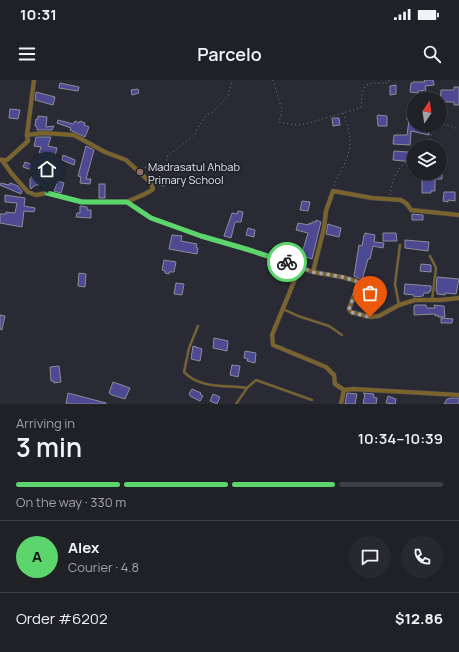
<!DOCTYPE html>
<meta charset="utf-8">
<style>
body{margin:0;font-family:Manrope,sans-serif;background:#28282f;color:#f1f3f6;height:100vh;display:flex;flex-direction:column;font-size:15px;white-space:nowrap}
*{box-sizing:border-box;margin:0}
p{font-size:13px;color:#a2a3a7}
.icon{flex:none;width:22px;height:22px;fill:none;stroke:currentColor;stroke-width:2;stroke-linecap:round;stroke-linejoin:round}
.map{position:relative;height:324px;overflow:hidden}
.panel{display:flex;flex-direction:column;background:#202027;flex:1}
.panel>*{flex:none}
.needle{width:26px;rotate:13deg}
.tools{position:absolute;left:407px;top:12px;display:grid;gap:8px}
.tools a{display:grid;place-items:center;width:40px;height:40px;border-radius:50%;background:#202027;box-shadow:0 1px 3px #0004,0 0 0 1px #3d3e44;font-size:20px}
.pin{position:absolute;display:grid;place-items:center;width:34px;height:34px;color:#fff;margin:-41px -17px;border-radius:50% 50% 50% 0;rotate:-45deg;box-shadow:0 0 4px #0007}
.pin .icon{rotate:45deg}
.courier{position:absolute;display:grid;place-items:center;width:40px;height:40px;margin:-20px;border:3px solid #5cd56d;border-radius:50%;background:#fff;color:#222;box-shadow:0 1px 5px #0007}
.summary em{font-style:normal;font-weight:600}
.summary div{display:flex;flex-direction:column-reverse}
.summary{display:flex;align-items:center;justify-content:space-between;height:68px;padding:0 16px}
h1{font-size:26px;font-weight:600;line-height:30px}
.bar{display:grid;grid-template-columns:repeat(4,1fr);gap:6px 4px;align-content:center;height:48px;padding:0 16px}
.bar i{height:5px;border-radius:3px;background:#3d3e44}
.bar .active{background:#5cd56d}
.bar p{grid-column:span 4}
.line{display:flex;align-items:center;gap:10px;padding:0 16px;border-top:1px solid #3d3e44}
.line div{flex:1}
.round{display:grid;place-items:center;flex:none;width:42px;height:42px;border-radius:21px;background:#28282f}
.status{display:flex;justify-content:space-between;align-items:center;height:28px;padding:0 20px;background:#202027;direction:ltr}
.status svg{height:11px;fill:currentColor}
header{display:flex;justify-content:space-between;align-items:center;height:52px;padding:0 16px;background:#202027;font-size:18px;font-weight:600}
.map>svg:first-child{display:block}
.building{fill:#4d4992;stroke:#8c8d99}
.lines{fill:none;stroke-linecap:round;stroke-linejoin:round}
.service-casing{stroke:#474751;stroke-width:3}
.minor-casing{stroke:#474751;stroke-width:5}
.path{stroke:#7b7b83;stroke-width:1;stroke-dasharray:1 3;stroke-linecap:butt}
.service{stroke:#7a642c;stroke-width:2}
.minor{stroke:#7a642c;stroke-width:4}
.done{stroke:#a2a2aa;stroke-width:4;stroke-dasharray:0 7.2}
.route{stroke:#5cd56d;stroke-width:5}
.education-dot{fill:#8d6e63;stroke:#20212a;stroke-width:1.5}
.labels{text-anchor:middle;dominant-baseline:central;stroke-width:3.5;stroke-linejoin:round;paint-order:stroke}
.poi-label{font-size:11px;fill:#e2e2e9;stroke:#20212a;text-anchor:start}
</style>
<div class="status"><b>10:31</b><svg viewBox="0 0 49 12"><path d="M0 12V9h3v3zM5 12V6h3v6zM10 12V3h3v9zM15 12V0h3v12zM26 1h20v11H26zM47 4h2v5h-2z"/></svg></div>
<header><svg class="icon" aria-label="menu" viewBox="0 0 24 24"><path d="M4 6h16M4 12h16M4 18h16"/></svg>Parcelo<svg class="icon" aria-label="search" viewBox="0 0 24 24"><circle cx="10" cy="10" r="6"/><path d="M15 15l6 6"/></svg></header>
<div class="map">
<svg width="459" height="324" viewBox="0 0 459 324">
<rect width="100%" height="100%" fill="#2a2a34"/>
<g class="building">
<polygon points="424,0 433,0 434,5 425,6 426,10 418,11 418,13 410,12 411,3 413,3 413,2 425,2"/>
<polygon points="60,3 79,7 78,11 59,8"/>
<polygon points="396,5 396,14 390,15 390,6"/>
<polygon points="454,7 459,7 459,25 454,25 454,22 440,22 441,10 454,10"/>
<polygon points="138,9 139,13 132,15 131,10"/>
<polygon points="36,12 55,17 53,25 35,20"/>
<polygon points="10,29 20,30 18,39 9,38"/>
<polygon points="408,31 414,32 414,45 430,45 429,55 411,51 410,65 393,64 394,55 407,55 409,40 407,40"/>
<polygon points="378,35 387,36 387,46 378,46 377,36"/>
<polygon points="38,36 47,37 46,47 54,46 52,50 37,50 37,47 35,46 36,39 38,39"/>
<polygon points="332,38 339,38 340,45 333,46"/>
<polygon points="58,40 73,44 75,41 79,43 80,41 85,43 84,45 89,47 85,57 70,50 71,48 57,43"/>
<polygon points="36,57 51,57 48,66 57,68 54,80 42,76 42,73 39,73 41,67 34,66"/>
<polygon points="86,66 94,70 86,99 91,99 90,104 80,103 81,97 78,96"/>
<polygon points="394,71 408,72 408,76 414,76 414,82 393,80"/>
<polygon points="63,75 75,80 74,85 62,80"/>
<polygon points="25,82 37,86 32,90 23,87"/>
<polygon points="39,87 39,105 35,105 31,109 30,108 30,99"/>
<polygon points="422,93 442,93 442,99 435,99 435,111 431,111 431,113 422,113"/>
<polygon points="155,100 165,101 164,106 155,104"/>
<polygon points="58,101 64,103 61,113 54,111"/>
<polygon points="1,103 9,105 10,103 18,106 22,111 21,114 0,105"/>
<rect x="99" y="104" width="6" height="14"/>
<polygon points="444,112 455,112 455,121 448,120 448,122 443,121"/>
<polygon points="5,115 25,118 24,126 35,128 34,132 24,131 22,147 0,143 0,134 6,134 6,132 15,133 17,123 5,122"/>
<polygon points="302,121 310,122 308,131 300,130"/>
<polygon points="80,126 87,127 87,130 91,130 91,138 76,137 77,133 80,133"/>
<polygon points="238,131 243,132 241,142 235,142 231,158 224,156 232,133 237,134"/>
<polygon points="412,134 423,135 423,140 412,140"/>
<polygon points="316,140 321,142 312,179 306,177 305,175 302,173 308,153 296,150 298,143 309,145 309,143 312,144 312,142 316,142"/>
<polygon points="328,144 341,148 339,157 326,154"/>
<polygon points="248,148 255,150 254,157 246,155"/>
<polygon points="365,153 375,155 374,162 384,163 383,168 373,166 370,179 368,179 362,200 354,196 359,165 362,166 364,155 365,155"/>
<polygon points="383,153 396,153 397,161 383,161"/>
<polygon points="172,155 182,156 181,161 197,164 196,167 198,168 197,174 169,169"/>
<polygon points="405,160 429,162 428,171 405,168"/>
<polygon points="164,180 176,182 174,192 169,192 169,194 165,193 165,191 162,190"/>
<polygon points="421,184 431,185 431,192 420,191"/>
<polygon points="79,193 86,194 85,207 78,206"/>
<polygon points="437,197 459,199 456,214 445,213 445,215 437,214 437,211 436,211"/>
<polygon points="176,203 184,204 182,215 174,214"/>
<polygon points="405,204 431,206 431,211 429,211 429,213 424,213 423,216 414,217 414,215 404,214"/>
<polygon points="415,225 426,225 427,228 435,228 434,225 444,226 445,237 438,237 438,235 435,236 435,234 414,235 414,226"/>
<polygon points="0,235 5,236 2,250 0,249"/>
<polygon points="441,238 453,239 452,243 441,243"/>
<polygon points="214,258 228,261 227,271 213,268"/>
<polygon points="193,266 202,269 200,281 191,279"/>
<polygon points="245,271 256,273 255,283 247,281 248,279 244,278"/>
<polygon points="232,285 240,286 238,297 230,295"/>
<polygon points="59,286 61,302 54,303 54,301 51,301 50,287"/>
<polygon points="113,302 130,308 125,319 112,315 109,313"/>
<polygon points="192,309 201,313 200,314 203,316 200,321 190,316 190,315 189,314"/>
<polygon points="68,313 106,323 106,324 66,324"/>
<polygon points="347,313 357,314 355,324 345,324"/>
<polygon points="363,313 374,314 373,317 377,318 376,324 363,324 365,314"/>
<polygon points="213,314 220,317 217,324 210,321"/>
<polygon points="388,316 396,319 395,324 386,323"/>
<polygon points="452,318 459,318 459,324 444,324 447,319"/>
</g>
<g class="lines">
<g class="service-casing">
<g id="service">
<polyline points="430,176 436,188 432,220"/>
<polyline points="399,225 395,204 400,165"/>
<polyline points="283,229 298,236 329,246 342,255"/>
<path d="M198 246 189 268 184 292C200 309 226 305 247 308"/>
<polyline points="236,324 247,308 256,300 312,320"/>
</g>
</g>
<g class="minor-casing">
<g id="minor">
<path d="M27 55 43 53 74 55 105 72 126 80 151 103 153 109C146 115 136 117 127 122"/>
<polyline points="0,80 7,80 28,61 27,55 34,0"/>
<polyline points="2,80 12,94 28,112 36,115 47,113 82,122 127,122 151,138 201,156 246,169 313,192 342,197 356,201 358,205 349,229 351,232 370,237 379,236 399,225 415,220 440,220 459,218"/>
<polyline points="300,187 272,255 273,265 326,287 334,295 335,304 344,310 353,309 459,315"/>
<polyline points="313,192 324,148 326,131 333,111 372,118 401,120 407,124 411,130 459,135"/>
<polyline points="341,324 344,310"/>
</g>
</g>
<g class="path">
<polyline points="273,0 282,30 279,42 297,45 309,43 360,28 361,26 362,14 365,6 372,3 388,3 389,0"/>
<polyline points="440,43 459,49"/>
<polyline points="428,67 434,45"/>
<polyline points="141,88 147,87 157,92 164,92 168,75 176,70 196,53 197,49 207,35 213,32 228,16 232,0"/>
<path d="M334 106C335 100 339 95 342 89 353 66 352 56 343 33"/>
<path d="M390 115C392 103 395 89 406 83L409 75 414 73"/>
</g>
<use href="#service" class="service"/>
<use href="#minor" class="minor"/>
</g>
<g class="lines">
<polyline class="done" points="287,182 313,192 342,197 356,201 358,205 349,229 350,232 370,237"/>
<polyline class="route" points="47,113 82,122 127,122 151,138 201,156 246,169 287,182"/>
</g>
<circle class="education-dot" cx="140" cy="92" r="4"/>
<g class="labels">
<g class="poi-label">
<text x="148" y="86">Madrasatul Ahbab<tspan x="148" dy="13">Primary School</tspan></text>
</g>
</g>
</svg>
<div class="tools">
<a><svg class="needle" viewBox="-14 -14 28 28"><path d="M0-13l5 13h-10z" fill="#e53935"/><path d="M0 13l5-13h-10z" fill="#a2a3a7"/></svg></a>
<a><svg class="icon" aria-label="layers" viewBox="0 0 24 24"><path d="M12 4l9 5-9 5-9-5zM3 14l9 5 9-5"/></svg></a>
</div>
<div class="pin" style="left:370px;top:237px;background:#ea580c"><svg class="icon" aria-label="bag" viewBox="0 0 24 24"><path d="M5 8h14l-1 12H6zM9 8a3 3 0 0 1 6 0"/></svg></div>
<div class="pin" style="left:47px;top:113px;background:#1f2937"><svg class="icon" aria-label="home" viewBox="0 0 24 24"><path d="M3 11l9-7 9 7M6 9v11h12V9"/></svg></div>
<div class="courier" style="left:287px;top:182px"><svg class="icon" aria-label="bike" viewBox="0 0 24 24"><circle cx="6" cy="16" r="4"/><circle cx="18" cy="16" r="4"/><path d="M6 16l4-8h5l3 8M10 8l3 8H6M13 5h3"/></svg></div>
</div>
<section class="panel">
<div class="summary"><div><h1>3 min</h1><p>Arriving in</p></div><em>10:34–10:39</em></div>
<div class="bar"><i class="active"></i><i class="active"></i><i class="active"></i><i></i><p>On the way · 330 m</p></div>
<div class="line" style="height:72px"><b class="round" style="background:#5cd56d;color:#111">A</b><div><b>Alex</b><p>Courier · 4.8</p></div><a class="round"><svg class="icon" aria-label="chat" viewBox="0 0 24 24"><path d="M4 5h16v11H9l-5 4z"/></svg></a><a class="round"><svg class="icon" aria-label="phone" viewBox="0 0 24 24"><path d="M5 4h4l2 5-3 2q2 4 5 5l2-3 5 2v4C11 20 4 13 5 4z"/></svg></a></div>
<div class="line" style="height:52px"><div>Order #6202</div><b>$12.86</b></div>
</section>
